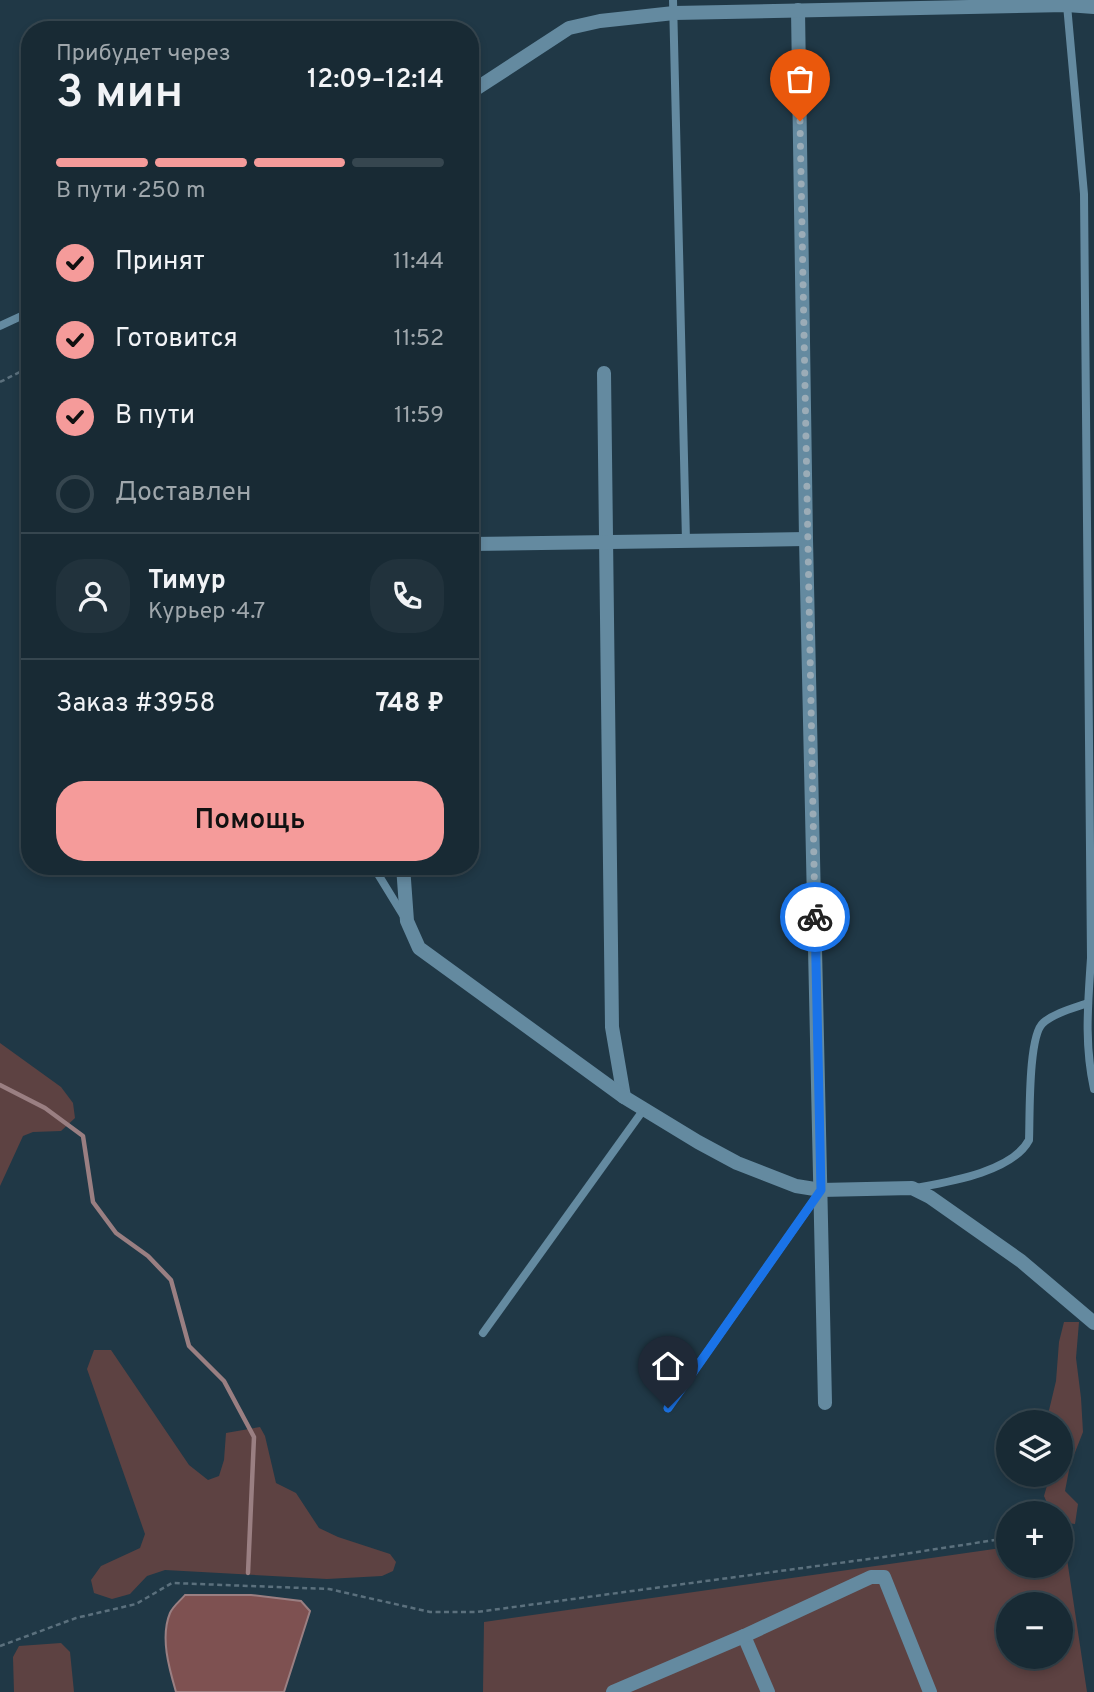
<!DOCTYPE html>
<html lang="ru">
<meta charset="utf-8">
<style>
body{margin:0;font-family:Overpass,sans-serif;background:#21323c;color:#f1f3f6;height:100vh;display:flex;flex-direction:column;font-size:26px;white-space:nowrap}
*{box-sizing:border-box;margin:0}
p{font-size:23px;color:#9fa7ac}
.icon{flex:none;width:38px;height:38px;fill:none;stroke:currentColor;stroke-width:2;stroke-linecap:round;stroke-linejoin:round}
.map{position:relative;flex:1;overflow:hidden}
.details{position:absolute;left:21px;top:21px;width:458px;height:854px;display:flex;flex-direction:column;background:#182a34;border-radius:28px;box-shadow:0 4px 10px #0003,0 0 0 2px #36464f}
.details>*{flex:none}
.tools{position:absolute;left:996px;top:1410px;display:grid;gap:14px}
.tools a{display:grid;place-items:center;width:77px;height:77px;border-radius:50%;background:#182a34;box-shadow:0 4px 10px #0003,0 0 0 2px #36464f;font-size:35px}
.pin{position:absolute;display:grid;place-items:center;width:60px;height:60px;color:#fff;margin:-72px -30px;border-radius:50% 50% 50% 0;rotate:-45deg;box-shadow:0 0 7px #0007}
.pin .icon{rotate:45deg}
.courier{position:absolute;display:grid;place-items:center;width:70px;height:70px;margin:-35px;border:5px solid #1a73e8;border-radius:50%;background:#fff;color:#222;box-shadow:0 2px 9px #0007}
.summary em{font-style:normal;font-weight:600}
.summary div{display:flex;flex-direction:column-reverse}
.summary{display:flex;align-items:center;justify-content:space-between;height:119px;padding:0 35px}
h1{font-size:46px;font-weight:600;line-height:52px}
.bar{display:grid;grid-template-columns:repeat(4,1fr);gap:10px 7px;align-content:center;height:84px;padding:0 35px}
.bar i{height:9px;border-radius:5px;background:#36464f}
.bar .selected{background:#f59b9a}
.bar p{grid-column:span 4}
.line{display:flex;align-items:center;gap:18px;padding:0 35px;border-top:2px solid #36464f}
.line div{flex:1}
.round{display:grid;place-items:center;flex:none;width:74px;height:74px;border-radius:28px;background:#21323c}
ol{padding:0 35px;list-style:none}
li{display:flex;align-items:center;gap:21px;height:77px}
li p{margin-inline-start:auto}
li .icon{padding:7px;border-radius:50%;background:#f59b9a;color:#111;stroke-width:4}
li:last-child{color:#9fa7ac}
li i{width:38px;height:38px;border:4px solid #36464f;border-radius:50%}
.primary-button{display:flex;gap:14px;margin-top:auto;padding:14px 35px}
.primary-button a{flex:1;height:80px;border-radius:28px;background:#f59b9a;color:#111;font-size:28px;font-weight:600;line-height:80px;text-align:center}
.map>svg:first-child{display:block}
.green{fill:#5d4242;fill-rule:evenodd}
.water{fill:#7e5151;stroke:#9a7f82;stroke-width:2}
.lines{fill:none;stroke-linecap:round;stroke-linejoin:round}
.stream{stroke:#9a7f82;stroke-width:4.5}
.path{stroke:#5b707d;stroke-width:2.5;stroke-dasharray:5 3.5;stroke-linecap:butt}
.service{stroke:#648aa0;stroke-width:8}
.minor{stroke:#648aa0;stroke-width:14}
.done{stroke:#9bacb7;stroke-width:7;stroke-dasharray:0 12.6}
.route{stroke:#1a73e8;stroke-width:9}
</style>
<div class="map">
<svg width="1094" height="1692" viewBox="0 0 1094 1692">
<rect width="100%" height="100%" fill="#203846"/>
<g class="green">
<polygon points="0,1043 61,1087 73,1103 75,1118 61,1131 33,1132 23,1136 0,1186"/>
<polygon points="1064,1322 1079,1322 1076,1358 1081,1398 1083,1432 1070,1465 1065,1491 1078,1504 1075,1524 1061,1522 1060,1514 1052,1514 1044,1496 1050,1475 1060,1475 1060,1423 1046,1423 1056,1381 1059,1342"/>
<polygon points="94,1350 111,1350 189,1465 208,1480 219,1476 224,1460 226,1433 260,1427 265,1436 276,1483 296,1493 319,1528 338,1537 390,1554 396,1562 393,1571 382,1576 327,1579 165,1570 147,1576 130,1594 112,1599 94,1593 91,1580 101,1566 140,1548 145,1534 87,1369"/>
<path d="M1061 1539H1064L1087 1692H483L484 1622 1008 1547V1566H1060ZM1008 1605H1060V1657H1008Z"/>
<polygon points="61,1643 70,1652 74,1692 14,1692 13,1657 19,1646"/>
</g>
<path class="water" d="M185 1595H251L301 1601 310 1611 284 1692H176C169 1668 160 1637 170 1613 173 1606 181 1600 185 1595Z"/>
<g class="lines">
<polyline class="stream" points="0,1085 45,1108 83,1136 93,1202 116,1233 148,1256 171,1280 189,1346 224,1381 254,1437 248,1573"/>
<g class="path">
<polyline points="0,382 30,367"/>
<polyline points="1060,1534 1066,1536"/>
<polyline points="0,1646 76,1618 136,1604 172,1583 329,1589 430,1612 477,1612 891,1556 1008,1538"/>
</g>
<g class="service">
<polyline points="673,0 686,541"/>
<path d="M1067 5 1084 194 1091 958C1088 1004 1084 1043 1094 1089"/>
<polyline points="26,82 30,91"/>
<polyline points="0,326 30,312"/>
<polyline points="373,866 403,915"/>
<path d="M915 1188C948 1182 1012 1172 1029 1140 1030 1117 1028 1036 1043 1023 1054 1013 1074 1008 1088 1003"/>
<polyline points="483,1333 644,1109"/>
<polyline points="668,1408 819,1193"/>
</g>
<g class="minor">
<polyline points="798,10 806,539 825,1403"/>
<polyline points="471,92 569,28 600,21 674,13 1067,5 1094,7"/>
<polyline points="604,373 612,1027 624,1097"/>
<polyline points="471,544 806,539"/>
<polyline points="403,866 407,921 419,948 624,1097 698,1142 737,1163 796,1186 821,1190 912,1188 930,1197 1021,1261 1094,1323"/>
<polyline points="744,1636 768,1692"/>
<polyline points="613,1692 744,1636 871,1577 884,1577 930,1692"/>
</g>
</g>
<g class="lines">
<polyline class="done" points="800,121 815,917"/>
<polyline class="route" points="668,1408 821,1190 815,917"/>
</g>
</svg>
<div class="tools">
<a><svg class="icon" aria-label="layers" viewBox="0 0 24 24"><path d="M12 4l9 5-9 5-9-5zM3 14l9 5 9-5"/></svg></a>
<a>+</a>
<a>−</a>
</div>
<div class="pin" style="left:800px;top:121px;background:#ea580c"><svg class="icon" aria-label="bag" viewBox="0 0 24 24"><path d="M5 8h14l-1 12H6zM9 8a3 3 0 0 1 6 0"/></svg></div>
<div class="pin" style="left:668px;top:1408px;background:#1f2937"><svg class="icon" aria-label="home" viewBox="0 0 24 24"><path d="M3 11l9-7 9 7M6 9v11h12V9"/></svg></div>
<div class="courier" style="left:815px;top:917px"><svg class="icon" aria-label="bike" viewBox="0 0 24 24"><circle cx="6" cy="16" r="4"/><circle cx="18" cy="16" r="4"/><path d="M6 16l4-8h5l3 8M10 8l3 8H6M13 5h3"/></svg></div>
<section class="details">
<div class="summary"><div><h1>3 мин</h1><p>Прибудет через</p></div><em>12:09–12:14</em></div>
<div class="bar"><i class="selected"></i><i class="selected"></i><i class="selected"></i><i></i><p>В пути · 250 m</p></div>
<ol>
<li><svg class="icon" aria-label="check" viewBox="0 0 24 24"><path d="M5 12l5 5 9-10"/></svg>Принят<p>11:44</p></li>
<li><svg class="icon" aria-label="check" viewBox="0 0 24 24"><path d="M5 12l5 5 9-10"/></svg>Готовится<p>11:52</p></li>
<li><svg class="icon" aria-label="check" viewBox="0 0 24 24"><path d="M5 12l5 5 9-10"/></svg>В пути<p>11:59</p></li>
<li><i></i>Доставлен</li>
</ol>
<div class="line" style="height:126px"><a class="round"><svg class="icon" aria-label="person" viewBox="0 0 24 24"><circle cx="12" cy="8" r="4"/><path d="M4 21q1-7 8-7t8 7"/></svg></a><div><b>Тимур</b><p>Курьер · 4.7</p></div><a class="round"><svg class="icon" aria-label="phone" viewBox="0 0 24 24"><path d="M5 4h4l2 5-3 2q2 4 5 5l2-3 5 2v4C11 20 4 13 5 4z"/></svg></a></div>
<div class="line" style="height:91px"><div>Заказ #3958</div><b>748 ₽</b></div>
<div class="primary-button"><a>Помощь</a></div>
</section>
</div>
